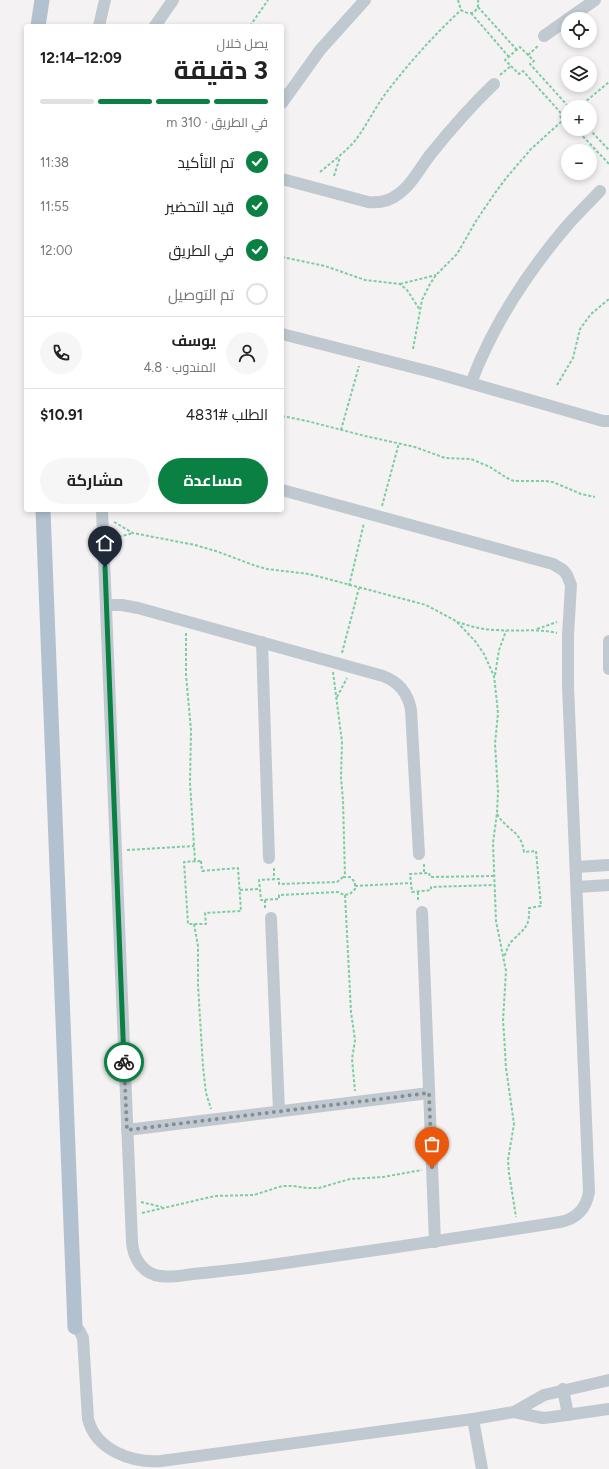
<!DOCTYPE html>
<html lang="ar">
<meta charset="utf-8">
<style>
body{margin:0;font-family:Figtree,Cairo,sans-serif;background:#f6f6f6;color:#222;direction:rtl;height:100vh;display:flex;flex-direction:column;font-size:15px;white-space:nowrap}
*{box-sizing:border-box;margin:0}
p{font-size:13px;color:#767676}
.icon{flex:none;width:22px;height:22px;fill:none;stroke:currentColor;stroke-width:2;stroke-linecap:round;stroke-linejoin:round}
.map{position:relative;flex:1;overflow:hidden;direction:ltr}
.drawer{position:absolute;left:24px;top:24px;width:260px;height:488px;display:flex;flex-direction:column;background:#fff;border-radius:4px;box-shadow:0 2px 6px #0003;direction:rtl}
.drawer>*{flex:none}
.fabs{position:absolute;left:561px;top:12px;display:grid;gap:8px}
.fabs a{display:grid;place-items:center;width:36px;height:36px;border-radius:50%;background:#fff;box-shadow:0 2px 6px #0003;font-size:20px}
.pin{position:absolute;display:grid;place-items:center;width:34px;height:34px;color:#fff;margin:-41px -17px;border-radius:50% 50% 50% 0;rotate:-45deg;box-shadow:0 0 4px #0007}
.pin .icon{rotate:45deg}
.courier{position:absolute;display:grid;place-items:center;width:40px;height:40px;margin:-20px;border:3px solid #0b8043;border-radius:50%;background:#fff;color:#222;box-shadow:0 1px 5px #0007}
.head em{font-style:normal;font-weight:700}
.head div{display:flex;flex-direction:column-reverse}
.head{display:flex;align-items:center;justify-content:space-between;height:68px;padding:0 16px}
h1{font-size:26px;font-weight:700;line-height:30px}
.bar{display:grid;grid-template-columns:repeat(4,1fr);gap:6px 4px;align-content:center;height:48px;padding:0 16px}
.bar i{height:5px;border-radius:3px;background:#e0e0e0}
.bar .current{background:#0b8043}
.bar p{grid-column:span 4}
.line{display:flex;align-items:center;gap:10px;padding:0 16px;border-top:1px solid #e0e0e0}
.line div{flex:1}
.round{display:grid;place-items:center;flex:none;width:42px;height:42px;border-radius:21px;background:#f6f6f6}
ol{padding:0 16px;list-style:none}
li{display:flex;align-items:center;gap:12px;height:44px}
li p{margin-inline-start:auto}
li .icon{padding:4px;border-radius:50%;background:#0b8043;color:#fff;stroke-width:4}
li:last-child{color:#767676}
li i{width:22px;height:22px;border:2px solid #e0e0e0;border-radius:50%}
.button{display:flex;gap:8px;margin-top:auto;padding:8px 16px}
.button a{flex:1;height:46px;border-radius:24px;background:#0b8043;color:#fff;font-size:16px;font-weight:700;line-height:46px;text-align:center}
.button a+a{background:#f6f6f6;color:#222}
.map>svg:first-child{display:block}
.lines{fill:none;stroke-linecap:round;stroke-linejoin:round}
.path{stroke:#7bcda2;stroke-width:2;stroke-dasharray:3 2;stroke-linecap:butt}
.minor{stroke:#c0c9d0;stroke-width:12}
.major{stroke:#b2c1cf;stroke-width:15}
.done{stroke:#858c92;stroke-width:4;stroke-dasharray:0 7.2}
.route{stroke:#0b8043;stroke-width:5}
</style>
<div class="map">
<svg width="609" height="1469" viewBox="0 0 609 1469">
<rect width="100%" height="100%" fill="#f4f2f2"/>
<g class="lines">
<g class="path">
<path d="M458 0 461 10C471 17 480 11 478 0"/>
<polyline points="478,7 517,50"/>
<polyline points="471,13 509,57"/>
<polyline points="250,26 268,0"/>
<polyline points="528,55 539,45"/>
<polyline points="500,75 511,66"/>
<polyline points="579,107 609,82"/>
<path d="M568 125C562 123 560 118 560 112L523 71 519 74 505 60 520 47 534 61 530 64 567 105H570L575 107"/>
<polyline points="576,129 609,164"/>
<polyline points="589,129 609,150"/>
<path d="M320 172C332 162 344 153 354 142 366 127 374 109 386 93 409 63 433 36 461 10"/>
<polyline points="334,176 340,157"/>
<polyline points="282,257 325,266 365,280 400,284 407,290 420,310"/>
<polyline points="400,284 436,275"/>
<polyline points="413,349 422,300 430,284 436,275 457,254 476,221 495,193 507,177 531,149 562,121"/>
<polyline points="557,385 573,358 580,329 591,314 609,299"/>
<polyline points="282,416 307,421 365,436 415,447 445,458 471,459 490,467 507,478 514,481 546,481 553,482 581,494 595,497"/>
<polyline points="341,430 359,366"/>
<polyline points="382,506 399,443"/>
<polyline points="114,522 133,533 195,545 216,551 256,566 267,569 309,574 426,605 456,621 475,641 484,654 494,676 497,703 498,713 495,744 498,792 497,813 493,843 496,921 506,971 503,1021 504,1034 506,1068 514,1124 508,1160 509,1173 516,1217"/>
<polyline points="114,538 133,533"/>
<polyline points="349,586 364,523"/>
<path d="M457 622C470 626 483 630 497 630 518 632 536 628 557 633"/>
<polyline points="537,629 557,622"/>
<polyline points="186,633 186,675 191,730 190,783 195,861"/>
<polyline points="342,653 359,588"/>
<polyline points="333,672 342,742 341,777 343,801 345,877"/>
<polyline points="495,675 499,650 506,631"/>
<polyline points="337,697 347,678"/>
<path d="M497 814C508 832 521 830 524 852L536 851 541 906 529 908C530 926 525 928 513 940 508 944 507 951 504 957"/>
<polyline points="127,850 194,846"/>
<polygon points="201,861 202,871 238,868 241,911 205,913 206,924 188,924 184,862"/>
<polyline points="424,864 424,873"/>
<polyline points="274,868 274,879"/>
<polyline points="494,876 430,877 429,873 410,874 412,892 431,890 431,887 495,885"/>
<polygon points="343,877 350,877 355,882 355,889 350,894 344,895 338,892 279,895 279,899 261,900 259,880 279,879 279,884 337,882"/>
<polyline points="355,886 411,883"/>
<polyline points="240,890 260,889"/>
<polyline points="418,892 418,902"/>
<polyline points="345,895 351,1012 355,1040 352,1059 355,1091"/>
<polyline points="265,900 265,909"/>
<polyline points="194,924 198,946 198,985 203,1067 206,1093 211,1109"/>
<polyline points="141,1202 162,1207"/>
<polyline points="142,1213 215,1196 254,1195 282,1186 294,1186 307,1188 319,1188 350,1179 383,1177 422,1170"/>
</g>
<g class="minor">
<polyline points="568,19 595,0"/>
<polyline points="99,26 105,0"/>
<polyline points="155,26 173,0"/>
<polyline points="544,36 568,19"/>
<polyline points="282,103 320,50 365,0"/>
<path d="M282 179 368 202C378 203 388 202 397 195 411 186 420 168 430 155 450 130 471 106 494 84"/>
<polyline points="282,334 435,373 603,421 609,421"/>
<path d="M471 383C492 327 527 273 566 227 577 214 589 203 600 191"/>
<path d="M102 510 132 1242C133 1258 143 1274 160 1276 171 1278 183 1275 193 1274 222 1271 250 1268 278 1264 372 1251 466 1237 560 1222 576 1219 586 1209 589 1192L568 686V635L571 585 567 575 563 570 553 564 282 490"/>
<path d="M106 605H122L138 608 383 676C399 682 408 693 411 710L419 854"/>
<polyline points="609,641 609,669"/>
<polyline points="262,642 269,858"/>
<polyline points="576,867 609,865"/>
<polyline points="577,887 609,885"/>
<polyline points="422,912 435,1242"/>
<polyline points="271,918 279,1111"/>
<polyline points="127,1130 429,1093"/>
<path d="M75 1327 79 1330 83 1338 88 1419C96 1450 131 1463 161 1461L473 1419 514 1412 543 1418 552 1417 609 1409"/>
<polyline points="563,1389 568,1415"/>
<polyline points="514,1412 544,1395 609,1380"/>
<polyline points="473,1419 482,1469"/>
</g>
<g class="major">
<polyline points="38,26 42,0"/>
<polyline points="43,510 75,1327"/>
</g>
</g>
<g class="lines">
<polyline class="done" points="124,1062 127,1130 429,1093 432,1168"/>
<polyline class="route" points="105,567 124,1062"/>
</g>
</svg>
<div class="fabs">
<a><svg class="icon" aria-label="locate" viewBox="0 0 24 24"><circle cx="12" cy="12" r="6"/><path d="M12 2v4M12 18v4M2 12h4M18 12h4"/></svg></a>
<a><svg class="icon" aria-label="layers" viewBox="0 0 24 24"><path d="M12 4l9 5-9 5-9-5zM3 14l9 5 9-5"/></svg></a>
<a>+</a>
<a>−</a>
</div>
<div class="pin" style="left:432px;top:1168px;background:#ea580c"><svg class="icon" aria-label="bag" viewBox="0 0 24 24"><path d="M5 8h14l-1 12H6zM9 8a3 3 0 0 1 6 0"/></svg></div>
<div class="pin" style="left:105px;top:567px;background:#1f2937"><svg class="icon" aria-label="home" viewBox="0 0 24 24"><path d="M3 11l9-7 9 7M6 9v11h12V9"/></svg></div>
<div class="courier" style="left:124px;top:1062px"><svg class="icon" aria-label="bike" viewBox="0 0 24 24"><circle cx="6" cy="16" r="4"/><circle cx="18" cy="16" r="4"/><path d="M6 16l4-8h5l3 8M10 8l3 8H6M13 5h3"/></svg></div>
<section class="drawer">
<div class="head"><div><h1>3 دقيقة</h1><p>يصل خلال</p></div><em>12:09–12:14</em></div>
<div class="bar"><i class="current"></i><i class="current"></i><i class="current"></i><i></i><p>في الطريق · 310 m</p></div>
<ol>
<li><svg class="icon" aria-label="check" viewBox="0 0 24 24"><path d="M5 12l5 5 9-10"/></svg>تم التأكيد<p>11:38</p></li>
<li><svg class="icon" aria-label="check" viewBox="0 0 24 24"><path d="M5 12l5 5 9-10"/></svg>قيد التحضير<p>11:55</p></li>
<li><svg class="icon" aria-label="check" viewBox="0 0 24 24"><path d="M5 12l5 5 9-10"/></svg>في الطريق<p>12:00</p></li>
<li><i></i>تم التوصيل</li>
</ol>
<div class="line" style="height:72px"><a class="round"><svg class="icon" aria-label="person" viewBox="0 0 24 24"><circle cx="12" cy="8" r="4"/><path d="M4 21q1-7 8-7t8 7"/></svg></a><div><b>يوسف</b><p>المندوب · 4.8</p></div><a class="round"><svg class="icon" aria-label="phone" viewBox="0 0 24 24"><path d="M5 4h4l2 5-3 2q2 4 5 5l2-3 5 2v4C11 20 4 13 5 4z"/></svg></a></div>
<div class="line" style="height:52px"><div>الطلب #4831</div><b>$10.91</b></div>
<div class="button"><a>مساعدة</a><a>مشاركة</a></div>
</section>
</div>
